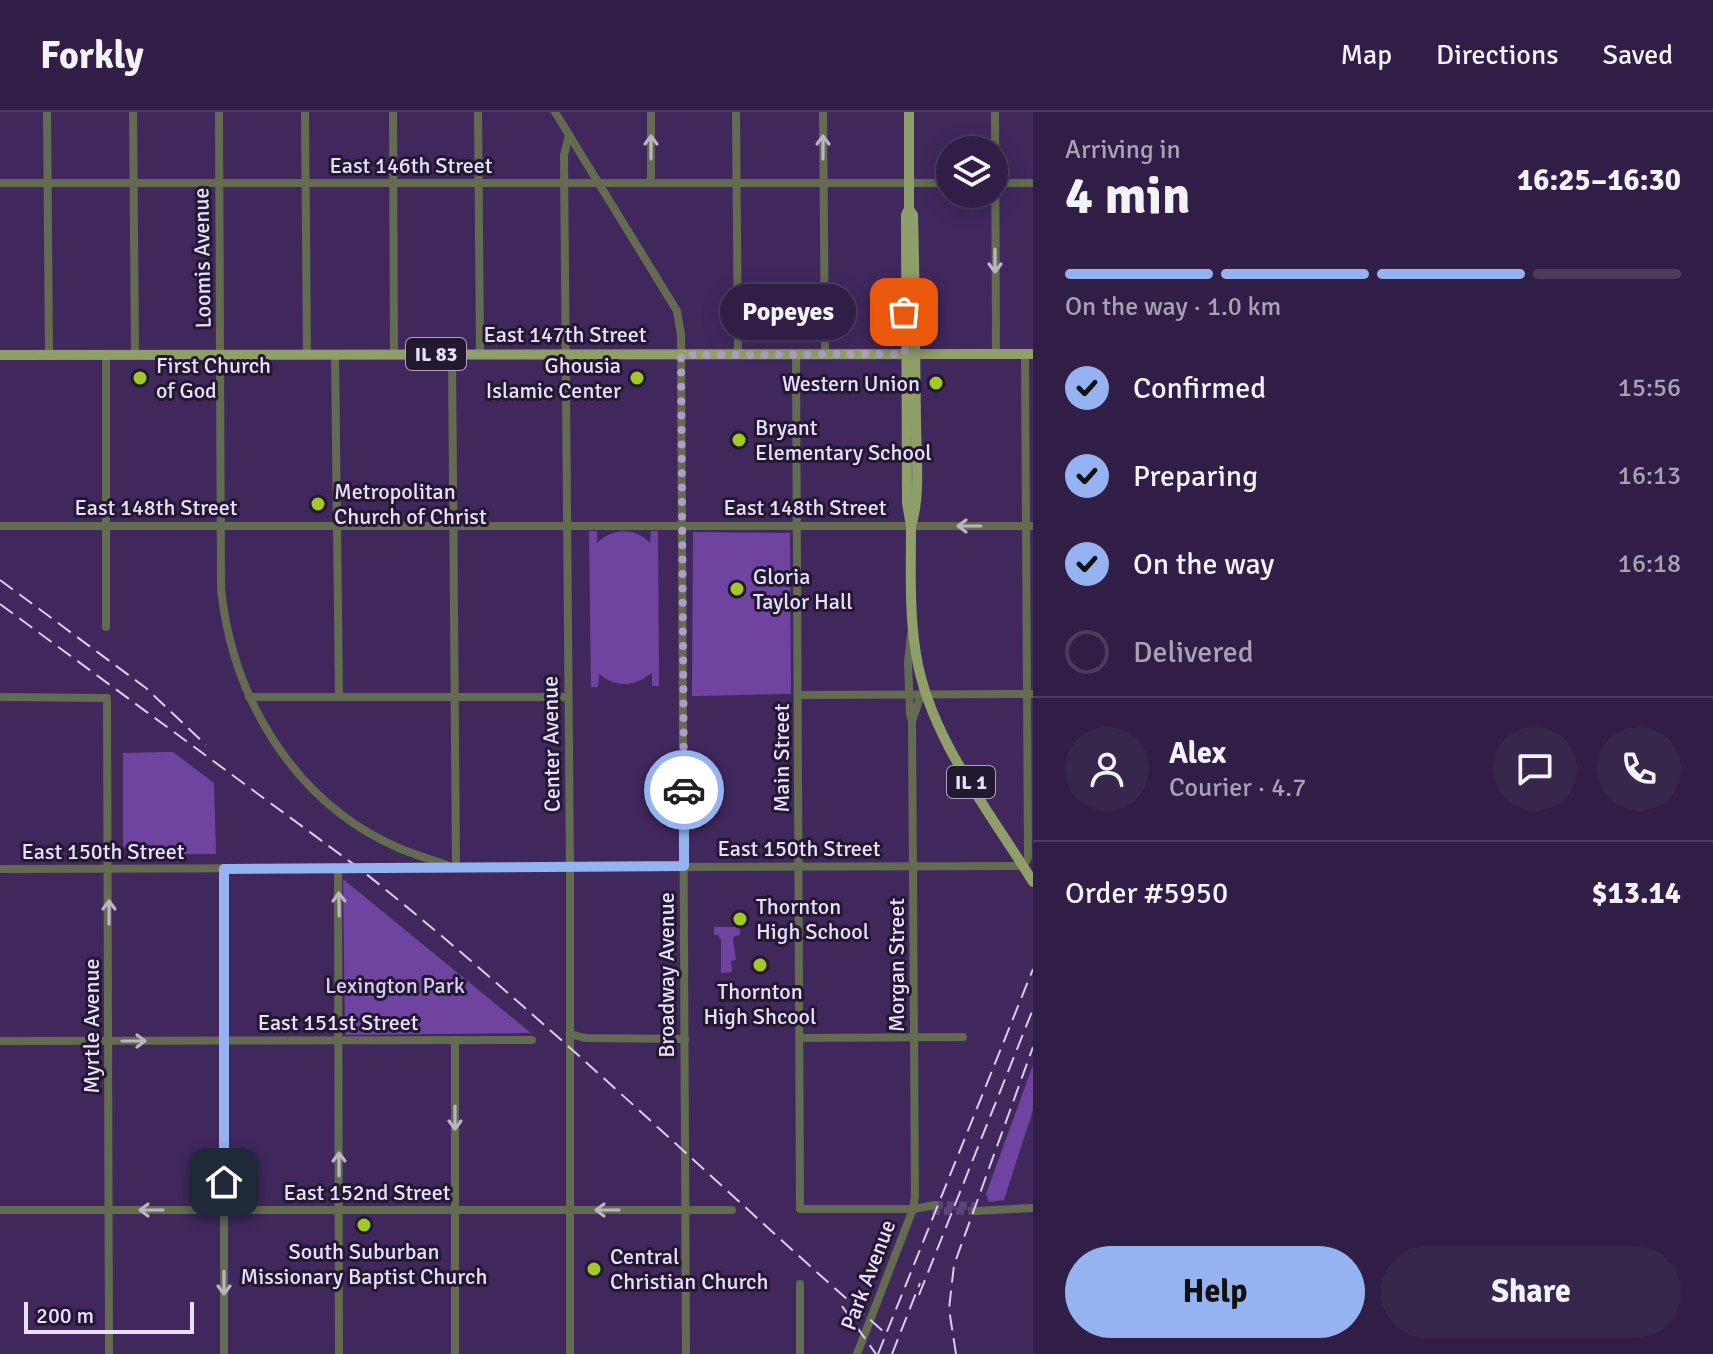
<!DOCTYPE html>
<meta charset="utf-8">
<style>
body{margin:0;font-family:Signika,sans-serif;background:#38274d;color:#f1f3f6;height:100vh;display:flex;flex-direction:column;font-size:30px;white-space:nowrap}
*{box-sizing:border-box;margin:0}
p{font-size:26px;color:#a8a2b3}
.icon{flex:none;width:44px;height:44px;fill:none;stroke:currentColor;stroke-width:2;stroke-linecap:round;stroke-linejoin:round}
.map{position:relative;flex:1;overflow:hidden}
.drawer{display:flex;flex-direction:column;background:#301e46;width:680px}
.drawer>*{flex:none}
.controls{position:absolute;left:936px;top:24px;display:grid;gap:16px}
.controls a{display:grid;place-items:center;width:72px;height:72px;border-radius:50%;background:#301e46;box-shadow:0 4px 20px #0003,0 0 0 2px #4b3c5f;font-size:40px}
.scale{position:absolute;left:24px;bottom:20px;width:170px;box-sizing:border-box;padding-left:8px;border:4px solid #eaddfe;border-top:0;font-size:22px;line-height:28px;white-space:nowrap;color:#eaddfe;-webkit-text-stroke:6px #221830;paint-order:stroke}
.pin{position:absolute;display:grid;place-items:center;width:68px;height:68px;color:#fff;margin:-34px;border-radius:16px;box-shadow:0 4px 12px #0006}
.courier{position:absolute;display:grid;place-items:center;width:80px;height:80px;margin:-40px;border:6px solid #95b2f1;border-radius:50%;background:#fff;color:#222;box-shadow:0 2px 10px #0007}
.bubble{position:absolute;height:56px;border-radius:28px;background:#301e46;box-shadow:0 4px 20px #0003,0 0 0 2px #4b3c5f;font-size:26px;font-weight:700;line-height:56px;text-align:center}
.headline em{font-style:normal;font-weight:700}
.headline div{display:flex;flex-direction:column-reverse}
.headline{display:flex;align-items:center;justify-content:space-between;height:136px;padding:0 32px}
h1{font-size:52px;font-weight:700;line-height:60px}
.bar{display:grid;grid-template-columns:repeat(4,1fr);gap:12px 8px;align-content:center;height:96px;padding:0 32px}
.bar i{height:10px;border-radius:6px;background:#4b3c5f}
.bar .active{background:#95b2f1}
.bar p{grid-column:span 4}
.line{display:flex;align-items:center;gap:20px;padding:0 32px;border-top:2px solid #4b3c5f}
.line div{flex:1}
.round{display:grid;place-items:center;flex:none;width:84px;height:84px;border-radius:42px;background:#38274d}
ol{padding:0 32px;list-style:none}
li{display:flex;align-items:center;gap:24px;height:88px}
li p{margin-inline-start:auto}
li .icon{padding:8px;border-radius:50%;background:#95b2f1;color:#111;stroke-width:4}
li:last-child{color:#a8a2b3}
li i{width:44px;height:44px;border:4px solid #4b3c5f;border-radius:50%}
.button{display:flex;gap:16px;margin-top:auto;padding:16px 32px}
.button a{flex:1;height:92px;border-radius:48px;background:#95b2f1;color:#111;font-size:32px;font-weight:700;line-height:92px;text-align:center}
.button a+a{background:#38274d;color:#f1f3f6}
header{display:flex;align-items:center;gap:48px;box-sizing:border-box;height:112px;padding:0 40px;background:#301e46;border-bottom:2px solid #4b3c5f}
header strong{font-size:38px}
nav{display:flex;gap:44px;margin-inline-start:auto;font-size:28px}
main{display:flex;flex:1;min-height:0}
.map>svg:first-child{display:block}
.green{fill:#6f44a1}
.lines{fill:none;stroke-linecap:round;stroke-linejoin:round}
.minor-tunnel{stroke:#5a4375;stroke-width:8;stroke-dasharray:8 4;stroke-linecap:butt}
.minor{stroke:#636c51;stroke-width:8}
.major{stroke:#8f9f69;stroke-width:10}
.rail{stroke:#d9cbee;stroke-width:2;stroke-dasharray:16 8;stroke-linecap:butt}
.oneway{stroke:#bbb5c1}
.done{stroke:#ae9ec6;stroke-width:8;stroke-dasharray:0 14.4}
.route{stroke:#95b2f1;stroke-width:10}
.poi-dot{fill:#a4c825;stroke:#221830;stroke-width:3}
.labels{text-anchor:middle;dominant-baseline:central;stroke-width:6;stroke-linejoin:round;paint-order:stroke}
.shield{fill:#221830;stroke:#aea2c0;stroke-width:2}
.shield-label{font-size:20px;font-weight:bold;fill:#eaddfe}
.street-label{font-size:22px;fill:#eaddfe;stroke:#221830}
.poi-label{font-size:22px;fill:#eaddfe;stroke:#221830;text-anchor:start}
.park-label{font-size:22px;fill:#dcc9fb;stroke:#221830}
</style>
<header>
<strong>Forkly</strong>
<nav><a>Map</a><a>Directions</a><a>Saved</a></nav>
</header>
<main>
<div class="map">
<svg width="1033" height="1242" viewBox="0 0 1033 1242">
<rect width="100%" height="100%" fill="#40285d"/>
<g class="green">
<path d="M589 419H597V431C614 416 634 415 650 431L651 419H658L659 574H652V561C633 575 617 576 599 562L598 575H591Z"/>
<polygon points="693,420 790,421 791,582 692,584"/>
<polygon points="173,640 214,671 216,742 132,742 123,734 123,641"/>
<polygon points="343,767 531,921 345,923"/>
<polygon points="714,815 740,815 740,823 735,824 733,827 736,848 731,849 732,860 721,861 721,828 718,823 714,823"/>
<polygon points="1033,953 1033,998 1004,1088 989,1090 986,1082"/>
</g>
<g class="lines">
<g class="minor-tunnel">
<polyline points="935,1093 977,1094"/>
<polyline points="932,1099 975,1099"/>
</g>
<g class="minor">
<polyline points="47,0 49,243"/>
<polyline points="133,0 135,242"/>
<path d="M219 0 221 477C233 588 295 692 401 737 416 743 432 748 447 753"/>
<polyline points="305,0 307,242"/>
<polyline points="393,0 394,242"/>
<polyline points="478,0 480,242"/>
<polyline points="555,0 677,199 681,223 686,1242"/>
<polyline points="651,0 651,71"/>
<polyline points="736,0 738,243"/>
<polyline points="823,0 825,242"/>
<polyline points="995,0 996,242"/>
<polyline points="569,23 564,43 570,756 570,1242"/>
<polyline points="0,71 950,71"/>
<polyline points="994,71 1033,71"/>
<polyline points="106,242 106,515"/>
<polyline points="335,242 339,585"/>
<polyline points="452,242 456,756"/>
<polyline points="796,242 800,1097 913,1097 935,1093"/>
<polyline points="0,414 1033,414"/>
<polyline points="798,583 1033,582"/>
<polyline points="0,585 107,586 109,1242"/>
<polyline points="249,585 568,585"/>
<polyline points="912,609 922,580"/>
<polyline points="0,757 1023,754 1028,746 1025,242"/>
<polyline points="224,757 224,1242"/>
<polyline points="338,757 339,1242"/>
<polyline points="570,922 585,926 685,927"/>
<polyline points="800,926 963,925"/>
<polyline points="455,928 455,1242"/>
<polyline points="0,929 532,928"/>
<polyline points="0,1098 732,1098"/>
<polyline points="975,1099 1033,1096"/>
<polyline points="800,1172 800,1242"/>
<polyline points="857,1242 913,1097 915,1084 912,609 910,602 908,550 911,522"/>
</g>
<g class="major">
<path d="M909 0V97L913 103C915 172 915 240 916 309 916 339 921 385 911 414 911 456 909 500 916 542 929 625 990 700 1033 770"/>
<polyline points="909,97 906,103 907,391 911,414"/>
<polyline points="0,243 1033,242"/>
</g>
<g class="rail">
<polyline points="0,468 146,576 206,633"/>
<path d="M0 492 360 757C542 902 709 1066 884 1220"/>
<polyline points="919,1183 1033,897"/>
<polyline points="842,1194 876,1242"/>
<polyline points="878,1242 1033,857"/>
<polyline points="892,1242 920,1171"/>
<polyline points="956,1242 949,1197 954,1153 1033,935"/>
</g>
</g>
<defs><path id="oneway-shaft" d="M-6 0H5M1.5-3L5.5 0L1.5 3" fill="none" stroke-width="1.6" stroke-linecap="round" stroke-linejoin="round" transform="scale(2)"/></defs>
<g class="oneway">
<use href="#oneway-shaft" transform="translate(651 35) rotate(-90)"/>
<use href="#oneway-shaft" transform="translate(823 35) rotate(-90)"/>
<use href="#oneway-shaft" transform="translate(995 149) rotate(90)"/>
<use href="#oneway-shaft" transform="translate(969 414) rotate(180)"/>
<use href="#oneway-shaft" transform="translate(339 792) rotate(-91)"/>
<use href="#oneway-shaft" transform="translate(109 800) rotate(-90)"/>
<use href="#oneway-shaft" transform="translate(134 929)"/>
<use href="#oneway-shaft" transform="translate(455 1006) rotate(90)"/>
<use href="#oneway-shaft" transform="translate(339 1052) rotate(-90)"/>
<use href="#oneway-shaft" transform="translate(151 1098) rotate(180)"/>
<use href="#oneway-shaft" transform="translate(607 1098) rotate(180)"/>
<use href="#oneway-shaft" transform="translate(224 1171) rotate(90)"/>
</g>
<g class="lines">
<polyline class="done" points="684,678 681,243 905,242 904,200"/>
<polyline class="route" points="224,1070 224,757 684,754 684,678"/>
</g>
<g class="poi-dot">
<circle cx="140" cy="266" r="8"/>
<circle cx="637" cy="266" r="8"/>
<circle cx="936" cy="271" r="8"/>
<circle cx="739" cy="328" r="8"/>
<circle cx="318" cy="392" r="8"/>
<circle cx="737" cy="477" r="8"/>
<circle cx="740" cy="807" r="8"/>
<circle cx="760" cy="853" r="8"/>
<circle cx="364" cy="1113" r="8"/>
<circle cx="594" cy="1157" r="8"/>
</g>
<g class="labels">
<g class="shield">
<rect x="406" y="226" width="60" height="32" rx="6"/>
<rect x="947" y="654" width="48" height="32" rx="6"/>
</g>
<g class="shield-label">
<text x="436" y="242">IL 83</text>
<text x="971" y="670">IL 1</text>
</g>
<g class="street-label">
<text x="411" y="53">East 146th Street</text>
<text transform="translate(202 146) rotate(-91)">Loomis Avenue</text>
<text x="565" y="222">East 147th Street</text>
<text x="156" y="395">East 148th Street</text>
<text x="805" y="395">East 148th Street</text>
<text transform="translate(551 632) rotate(-91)">Center Avenue</text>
<text transform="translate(781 646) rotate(-90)">Main Street</text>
<text x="799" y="736">East 150th Street</text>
<text x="103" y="739">East 150th Street</text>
<text transform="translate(896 853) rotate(-90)">Morgan Street</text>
<text transform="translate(666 863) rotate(-90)">Broadway Avenue</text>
<text x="338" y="910">East 151st Street</text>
<text transform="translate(91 914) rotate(-90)">Myrtle Avenue</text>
<text x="367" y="1080">East 152nd Street</text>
<text transform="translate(868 1163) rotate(-69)">Park Avenue</text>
</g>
<g class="poi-label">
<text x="156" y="253">First Church<tspan x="156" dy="25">of God</tspan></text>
<text x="621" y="253" text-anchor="end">Ghousia<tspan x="621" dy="25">Islamic Center</tspan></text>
<text x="920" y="271" text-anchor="end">Western Union</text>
<text x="755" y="315">Bryant<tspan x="755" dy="25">Elementary School</tspan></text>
<text x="334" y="379">Metropolitan<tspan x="334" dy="25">Church of Christ</tspan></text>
<text x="753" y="464">Gloria<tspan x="753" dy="25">Taylor Hall</tspan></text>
<text x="756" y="794">Thornton<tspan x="756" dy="25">High School</tspan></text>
<text x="760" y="879" text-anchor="middle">Thornton<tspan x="760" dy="25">High Shcool</tspan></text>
<text x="364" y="1139" text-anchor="middle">South Suburban<tspan x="364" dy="25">Missionary Baptist Church</tspan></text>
<text x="610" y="1144">Central<tspan x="610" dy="25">Christian Church</tspan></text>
</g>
<g class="park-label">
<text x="395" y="873">Lexington Park</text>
</g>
</g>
</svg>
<div class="controls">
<a><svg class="icon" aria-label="layers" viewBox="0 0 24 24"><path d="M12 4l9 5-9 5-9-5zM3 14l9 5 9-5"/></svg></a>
</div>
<div class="scale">200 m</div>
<div class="pin" style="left:904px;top:200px;background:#ea580c"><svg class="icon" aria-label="bag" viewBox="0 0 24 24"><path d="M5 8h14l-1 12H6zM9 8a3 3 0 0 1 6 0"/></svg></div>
<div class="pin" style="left:224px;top:1070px;background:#1f2937"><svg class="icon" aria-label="home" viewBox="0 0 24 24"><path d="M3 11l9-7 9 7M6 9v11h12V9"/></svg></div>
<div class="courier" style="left:684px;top:678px"><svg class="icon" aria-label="car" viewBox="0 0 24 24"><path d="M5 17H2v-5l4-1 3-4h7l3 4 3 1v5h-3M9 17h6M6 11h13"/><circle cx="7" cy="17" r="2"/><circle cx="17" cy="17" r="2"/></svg></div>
<div class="bubble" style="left:720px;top:172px;width:136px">Popeyes</div>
</div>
<section class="drawer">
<div class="headline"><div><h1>4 min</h1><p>Arriving in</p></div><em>16:25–16:30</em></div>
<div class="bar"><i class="active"></i><i class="active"></i><i class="active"></i><i></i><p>On the way · 1.0 km</p></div>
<ol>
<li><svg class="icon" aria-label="check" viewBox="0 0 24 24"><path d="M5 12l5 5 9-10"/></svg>Confirmed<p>15:56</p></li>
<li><svg class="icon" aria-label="check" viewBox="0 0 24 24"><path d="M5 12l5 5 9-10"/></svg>Preparing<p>16:13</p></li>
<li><svg class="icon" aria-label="check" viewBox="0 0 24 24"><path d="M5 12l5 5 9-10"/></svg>On the way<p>16:18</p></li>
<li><i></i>Delivered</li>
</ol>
<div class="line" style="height:144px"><a class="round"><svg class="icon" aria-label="person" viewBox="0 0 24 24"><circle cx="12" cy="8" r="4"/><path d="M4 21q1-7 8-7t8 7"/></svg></a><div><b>Alex</b><p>Courier · 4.7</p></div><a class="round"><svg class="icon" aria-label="chat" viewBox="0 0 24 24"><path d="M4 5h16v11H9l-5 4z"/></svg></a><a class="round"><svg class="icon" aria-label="phone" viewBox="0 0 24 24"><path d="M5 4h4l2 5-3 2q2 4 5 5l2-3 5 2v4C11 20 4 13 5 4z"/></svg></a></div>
<div class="line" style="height:104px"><div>Order #5950</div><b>$13.14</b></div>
<div class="button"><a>Help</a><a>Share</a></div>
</section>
</main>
